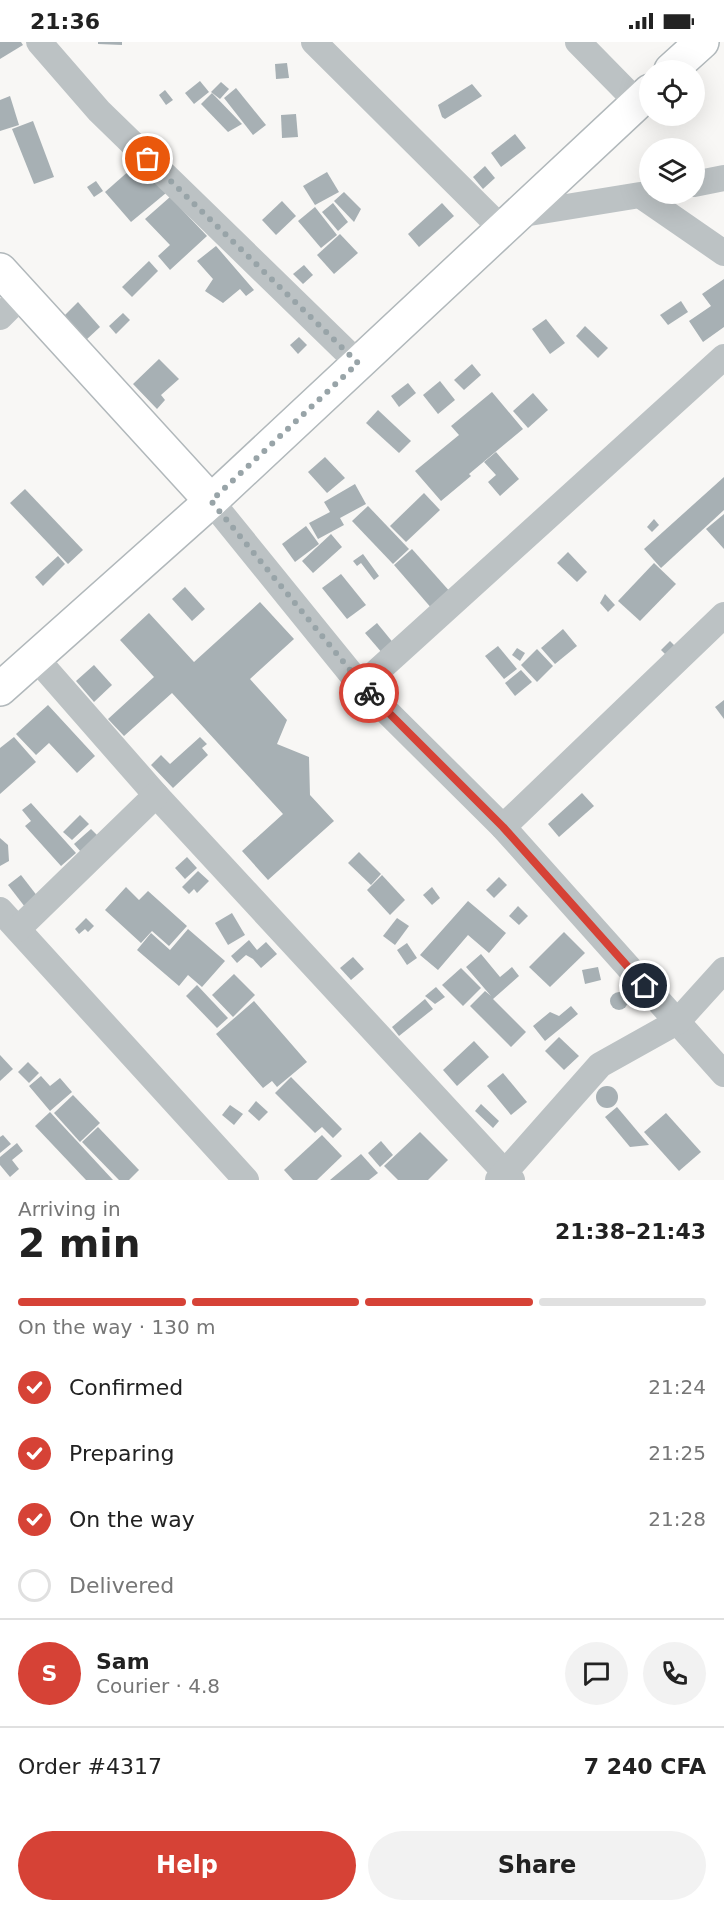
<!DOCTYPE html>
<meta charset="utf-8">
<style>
body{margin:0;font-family:"DejaVu Sans",sans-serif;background:#f2f2f2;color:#222;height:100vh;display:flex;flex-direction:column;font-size:22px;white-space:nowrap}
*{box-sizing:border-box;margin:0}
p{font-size:20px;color:#767676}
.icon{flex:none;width:33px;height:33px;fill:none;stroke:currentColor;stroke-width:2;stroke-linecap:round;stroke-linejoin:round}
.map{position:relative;height:1138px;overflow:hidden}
.panel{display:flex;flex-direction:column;background:#fff;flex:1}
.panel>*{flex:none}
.fabs{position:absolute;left:639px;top:18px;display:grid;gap:12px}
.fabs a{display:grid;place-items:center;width:66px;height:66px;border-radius:50%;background:#fff;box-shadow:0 6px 24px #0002;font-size:30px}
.pin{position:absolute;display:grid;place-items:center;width:51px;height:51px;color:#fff;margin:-26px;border:3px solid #fff;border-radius:50%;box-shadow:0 2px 6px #0007}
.courier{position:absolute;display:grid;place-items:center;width:60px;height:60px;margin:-30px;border:4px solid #d64236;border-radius:50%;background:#fff;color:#222;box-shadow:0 2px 8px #0007}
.overview em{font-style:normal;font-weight:800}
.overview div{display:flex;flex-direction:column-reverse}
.overview{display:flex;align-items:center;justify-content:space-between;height:102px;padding:0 18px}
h1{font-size:39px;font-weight:800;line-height:45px}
.bar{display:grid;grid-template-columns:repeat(4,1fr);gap:9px 6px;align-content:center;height:72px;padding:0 18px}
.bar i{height:8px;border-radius:4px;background:#e0e0e0}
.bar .current{background:#d64236}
.bar p{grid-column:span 4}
.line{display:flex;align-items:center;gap:15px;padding:0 18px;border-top:2px solid #e0e0e0}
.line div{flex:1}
.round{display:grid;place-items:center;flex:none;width:63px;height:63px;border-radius:32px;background:#f2f2f2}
ol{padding:0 18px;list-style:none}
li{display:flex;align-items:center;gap:18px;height:66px}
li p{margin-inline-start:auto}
li .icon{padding:6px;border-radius:50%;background:#d64236;color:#fff;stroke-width:4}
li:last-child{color:#767676}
li i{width:33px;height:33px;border:3px solid #e0e0e0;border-radius:50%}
.button{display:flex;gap:12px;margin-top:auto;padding:12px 18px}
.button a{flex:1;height:69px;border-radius:36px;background:#d64236;color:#fff;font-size:24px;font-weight:800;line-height:69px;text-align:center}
.button a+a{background:#f2f2f2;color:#222}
.status{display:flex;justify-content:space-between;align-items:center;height:42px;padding:0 30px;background:#fff;direction:ltr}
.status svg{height:16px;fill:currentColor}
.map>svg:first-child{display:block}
.building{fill:#a7b0b4}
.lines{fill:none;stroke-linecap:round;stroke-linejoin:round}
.secondary-casing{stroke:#b1b8bb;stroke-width:36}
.street{stroke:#bcc2c4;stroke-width:26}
.secondary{stroke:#fff;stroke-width:33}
.done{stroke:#98a4a8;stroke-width:6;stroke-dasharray:0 10.8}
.route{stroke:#d64236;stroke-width:8}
</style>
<div class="status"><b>21:36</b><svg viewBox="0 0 49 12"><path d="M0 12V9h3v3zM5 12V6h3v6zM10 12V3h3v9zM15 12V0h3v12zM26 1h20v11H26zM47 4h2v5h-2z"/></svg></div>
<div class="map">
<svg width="724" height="1138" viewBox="0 0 724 1138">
<rect width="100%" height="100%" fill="#f8f7f5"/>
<g class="building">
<polygon points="0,0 21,0 23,3 0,17"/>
<polygon points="98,0 122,0 122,3 98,2"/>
<polygon points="287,21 289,36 276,37 275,22"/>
<polygon points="200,39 209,50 194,62 185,51"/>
<polygon points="221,40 229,47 220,57 211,50"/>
<polygon points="472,42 482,54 445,77 442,75 438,63"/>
<polygon points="236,46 266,83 253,93 224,56"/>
<polygon points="165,48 173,58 166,63 159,53"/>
<polygon points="212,51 242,82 228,90 201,62"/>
<polygon points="10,54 19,83 0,89 0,58"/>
<polygon points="296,72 298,95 282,96 281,73"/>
<polygon points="33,79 54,135 34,142 12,87"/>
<polygon points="515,92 526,106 501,125 491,111"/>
<polygon points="139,120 166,151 131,180 105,150"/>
<polygon points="485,124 495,136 483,147 473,135"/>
<polygon points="327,130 339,150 315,163 303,144"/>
<polygon points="96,139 103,149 94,155 87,145"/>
<polygon points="344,150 361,167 354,180 334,159"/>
<polygon points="170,155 207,194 170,228 158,214 170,203 145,177"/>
<polygon points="282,159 296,174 276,193 262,178"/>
<polygon points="333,161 348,180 338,189 322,170"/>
<polygon points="442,161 454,174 419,205 408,192"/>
<polygon points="315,165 337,193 321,206 298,179"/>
<polygon points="340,192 358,211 334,232 317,213"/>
<polygon points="216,204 254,248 246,254 240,247 223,261 205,249 213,237 197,219"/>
<polygon points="149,219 158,229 132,255 122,245"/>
<polygon points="304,223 313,233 303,242 293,232"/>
<polygon points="724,237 724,285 703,300 689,279 711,264 702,252"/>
<polygon points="681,259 688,270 668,283 660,273"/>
<polygon points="78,260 100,285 86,298 64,274"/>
<polygon points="123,271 130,278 116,292 109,284"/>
<polygon points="546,277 565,301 550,312 532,287"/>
<polygon points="585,284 608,306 598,316 576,294"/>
<polygon points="299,295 307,303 298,312 290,303"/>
<polygon points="159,317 179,337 161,353 165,358 157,367 133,342"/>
<polygon points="472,322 481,333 464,348 454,338"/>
<polygon points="440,339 455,358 438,372 423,353"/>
<polygon points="408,341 416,351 399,365 391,354"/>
<polygon points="492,350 523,387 469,432 471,434 441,459 415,429 459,393 451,384"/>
<polygon points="533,351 548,368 528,386 513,369"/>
<polygon points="378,368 411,399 399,411 366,381"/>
<polygon points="496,410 519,437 500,454 488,440 496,433 484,420"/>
<polygon points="325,415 345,436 327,451 308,430"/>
<polygon points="724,435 724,468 661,526 644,507"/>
<polygon points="355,442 366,462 340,476 344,483 318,497 309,481 330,470 324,460"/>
<polygon points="25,447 83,508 68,522 10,461"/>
<polygon points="424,451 440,468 406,500 390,484"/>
<polygon points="368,464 409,507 393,522 352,479"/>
<polygon points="724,472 724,507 706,487"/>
<polygon points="654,477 659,483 652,490 647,485"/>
<polygon points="306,484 319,502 295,520 282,502"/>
<polygon points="331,492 342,505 313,531 302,519"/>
<polygon points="412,507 452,552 433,568 394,523"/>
<polygon points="568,510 587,530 577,540 557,521"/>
<polygon points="363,512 379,534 374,538 361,521 357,524 353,519"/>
<polygon points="58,514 65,522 43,544 35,535"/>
<polygon points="654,521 676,542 640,579 618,559"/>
<polygon points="341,532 366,563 347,577 322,546"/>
<polygon points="185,545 205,567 192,579 172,557"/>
<polygon points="605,552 615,563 608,570 600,561"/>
<polygon points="260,560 294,597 250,637 287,678 277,702 309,715 310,753 334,779 268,838 242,809 283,772 172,651 124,694 108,677 154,635 120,598 149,571 194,620"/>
<polygon points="377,581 395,603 383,612 365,591"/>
<polygon points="563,587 577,604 555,622 541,606"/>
<polygon points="670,599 680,609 671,618 661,608"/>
<polygon points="498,604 517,627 504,637 485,614"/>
<polygon points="517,606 525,611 520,619 512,613"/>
<polygon points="537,607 553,624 537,640 521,623"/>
<polygon points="94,623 112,643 94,660 76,639"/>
<polygon points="521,628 532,640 515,654 505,641"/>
<polygon points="724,658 724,677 715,665"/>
<polygon points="48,663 95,714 77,731 49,701 36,713 16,692"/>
<polygon points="14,695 36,720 0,752 0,706"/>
<polygon points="200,695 207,702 202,706 208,713 173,746 151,723 161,713 170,722"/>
<polygon points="582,751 594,764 559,795 548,782"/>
<polygon points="31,761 76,811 61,824 25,784 31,779 22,768"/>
<polygon points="80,773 89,782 72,798 63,790"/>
<polygon points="91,787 98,794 81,810 74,802"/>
<polygon points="0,796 8,803 9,819 0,824"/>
<polygon points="359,810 381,832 371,843 348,821"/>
<polygon points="187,815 197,826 185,837 175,826"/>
<polygon points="198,829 209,839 197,851 194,847 189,852 182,845"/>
<polygon points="21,833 38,855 25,865 8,843"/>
<polygon points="382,833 405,858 390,873 367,848"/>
<polygon points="499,835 507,843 494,856 486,848"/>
<polygon points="126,845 139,858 148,849 187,884 169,904 152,889 141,901 105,868"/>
<polygon points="432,845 440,856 432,863 423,853"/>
<polygon points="468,859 506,891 489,911 468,893 438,928 420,913"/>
<polygon points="518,864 528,874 519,883 509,874"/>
<polygon points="232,871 245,893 228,903 215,881"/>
<polygon points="86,876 94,884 88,890 85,887 79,892 75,887"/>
<polygon points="397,876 409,884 395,903 383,894"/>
<polygon points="188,887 225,919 202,945 188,933 179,944 137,908 151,891 170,908"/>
<polygon points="564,890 585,911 550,945 529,925"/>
<polygon points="249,898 257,908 266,900 277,912 261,926 253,917 246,913 237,921 231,914"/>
<polygon points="407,901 417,916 407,923 397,908"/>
<polygon points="481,912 500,935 512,925 519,934 493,957 526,990 511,1005 470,964 485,949 491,954 466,925"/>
<polygon points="353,915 364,927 351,938 340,926"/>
<polygon points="598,925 601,938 585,942 582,928"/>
<polygon points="461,926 481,946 463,964 442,943"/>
<polygon points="234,932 255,953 233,975 212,953"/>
<polygon points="197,943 228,976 217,986 186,954"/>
<polygon points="436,945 445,955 435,962 425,954"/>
<circle cx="619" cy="959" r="9"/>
<polygon points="425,957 433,967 399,994 392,985"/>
<polygon points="254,959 307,1020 277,1045 272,1039 263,1046 216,992"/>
<polygon points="571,964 578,972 545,999 533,984 550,970 559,974"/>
<polygon points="559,995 579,1014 564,1028 545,1009"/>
<polygon points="474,999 489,1015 457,1044 443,1028"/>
<polygon points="0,1013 13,1027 0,1039"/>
<polygon points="28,1020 39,1031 29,1041 18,1030"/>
<polygon points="503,1031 527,1060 511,1073 487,1044"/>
<polygon points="41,1034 50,1044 60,1036 72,1050 50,1069 29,1044"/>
<polygon points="291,1035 342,1087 333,1096 322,1085 315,1091 275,1051"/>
<circle cx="607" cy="1055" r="11"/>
<polygon points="73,1053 100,1081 80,1100 54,1071"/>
<polygon points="256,1059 268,1070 259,1079 248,1069"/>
<polygon points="481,1062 499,1079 493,1086 475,1069"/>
<polygon points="230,1063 243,1072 234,1083 222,1073"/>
<polygon points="617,1065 649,1103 630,1105 605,1075"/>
<polygon points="50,1070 113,1138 86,1138 35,1084"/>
<polygon points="666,1071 701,1110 679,1129 644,1090"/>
<polygon points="98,1085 139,1128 129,1138 119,1138 82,1100"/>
<polygon points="420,1090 448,1118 428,1138 398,1138 384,1124"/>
<polygon points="3,1093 11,1102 0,1111 0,1095"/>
<polygon points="322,1093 342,1114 317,1138 293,1138 284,1128"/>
<polygon points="381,1099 393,1113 380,1125 368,1111"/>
<polygon points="17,1101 23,1109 12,1118 19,1127 10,1135 0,1123 0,1115"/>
<polygon points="361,1112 378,1131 369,1138 330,1138"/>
</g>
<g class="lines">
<g class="secondary-casing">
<g id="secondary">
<polyline points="671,28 702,0"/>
<polyline points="0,228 211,459"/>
<polyline points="0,647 211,459 650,49"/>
</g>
</g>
<g class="street">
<polyline points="39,0 99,69 358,321"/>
<polyline points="314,0 502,187"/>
<polyline points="578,0 637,60"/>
<polyline points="694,142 724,136"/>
<polyline points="517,173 640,153 724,211"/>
<polyline points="0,275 22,253"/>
<polyline points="211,459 361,644 503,785 724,1032"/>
<polyline points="35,615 156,753 512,1138"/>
<polyline points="361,644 724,315"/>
<polyline points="503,785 724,573"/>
<polyline points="0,868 246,1138"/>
<polyline points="18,887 156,753"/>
<polyline points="498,1138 600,1023 677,980 724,928"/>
</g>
<use href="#secondary" class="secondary"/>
</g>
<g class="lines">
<polyline class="done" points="148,117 358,321 211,459 369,651"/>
<polyline class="route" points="369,651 503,785 645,944"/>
</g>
</svg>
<div class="fabs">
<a><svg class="icon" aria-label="locate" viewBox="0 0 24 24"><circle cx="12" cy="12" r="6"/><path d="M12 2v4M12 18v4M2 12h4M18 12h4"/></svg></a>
<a><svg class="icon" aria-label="layers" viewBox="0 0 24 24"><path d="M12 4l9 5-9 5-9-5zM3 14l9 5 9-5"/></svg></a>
</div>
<div class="pin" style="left:148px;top:117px;background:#ea580c"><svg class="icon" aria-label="bag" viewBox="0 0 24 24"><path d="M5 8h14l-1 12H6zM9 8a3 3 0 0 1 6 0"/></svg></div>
<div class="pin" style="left:645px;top:944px;background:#1f2937"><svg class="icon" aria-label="home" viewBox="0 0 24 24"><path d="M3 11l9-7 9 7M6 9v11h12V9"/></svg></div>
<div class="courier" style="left:369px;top:651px"><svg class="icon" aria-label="bike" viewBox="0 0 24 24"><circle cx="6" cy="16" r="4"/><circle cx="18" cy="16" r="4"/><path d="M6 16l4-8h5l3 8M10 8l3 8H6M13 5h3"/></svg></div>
</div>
<section class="panel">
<div class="overview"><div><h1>2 min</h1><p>Arriving in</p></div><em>21:38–21:43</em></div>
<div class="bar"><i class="current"></i><i class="current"></i><i class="current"></i><i></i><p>On the way · 130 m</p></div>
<ol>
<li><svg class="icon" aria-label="check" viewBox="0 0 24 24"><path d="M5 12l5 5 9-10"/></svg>Confirmed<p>21:24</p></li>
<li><svg class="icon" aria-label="check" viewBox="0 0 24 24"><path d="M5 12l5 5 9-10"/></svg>Preparing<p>21:25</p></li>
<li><svg class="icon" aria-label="check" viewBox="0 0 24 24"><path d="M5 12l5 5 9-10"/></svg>On the way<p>21:28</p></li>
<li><i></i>Delivered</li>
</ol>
<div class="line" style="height:108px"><b class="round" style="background:#d64236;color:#fff">S</b><div><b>Sam</b><p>Courier · 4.8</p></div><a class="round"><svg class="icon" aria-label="chat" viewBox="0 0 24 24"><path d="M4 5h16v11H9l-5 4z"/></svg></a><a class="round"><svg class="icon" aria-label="phone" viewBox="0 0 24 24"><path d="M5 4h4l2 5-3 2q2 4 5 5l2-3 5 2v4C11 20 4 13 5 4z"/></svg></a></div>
<div class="line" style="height:78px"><div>Order #4317</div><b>7 240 CFA</b></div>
<div class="button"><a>Help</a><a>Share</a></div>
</section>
